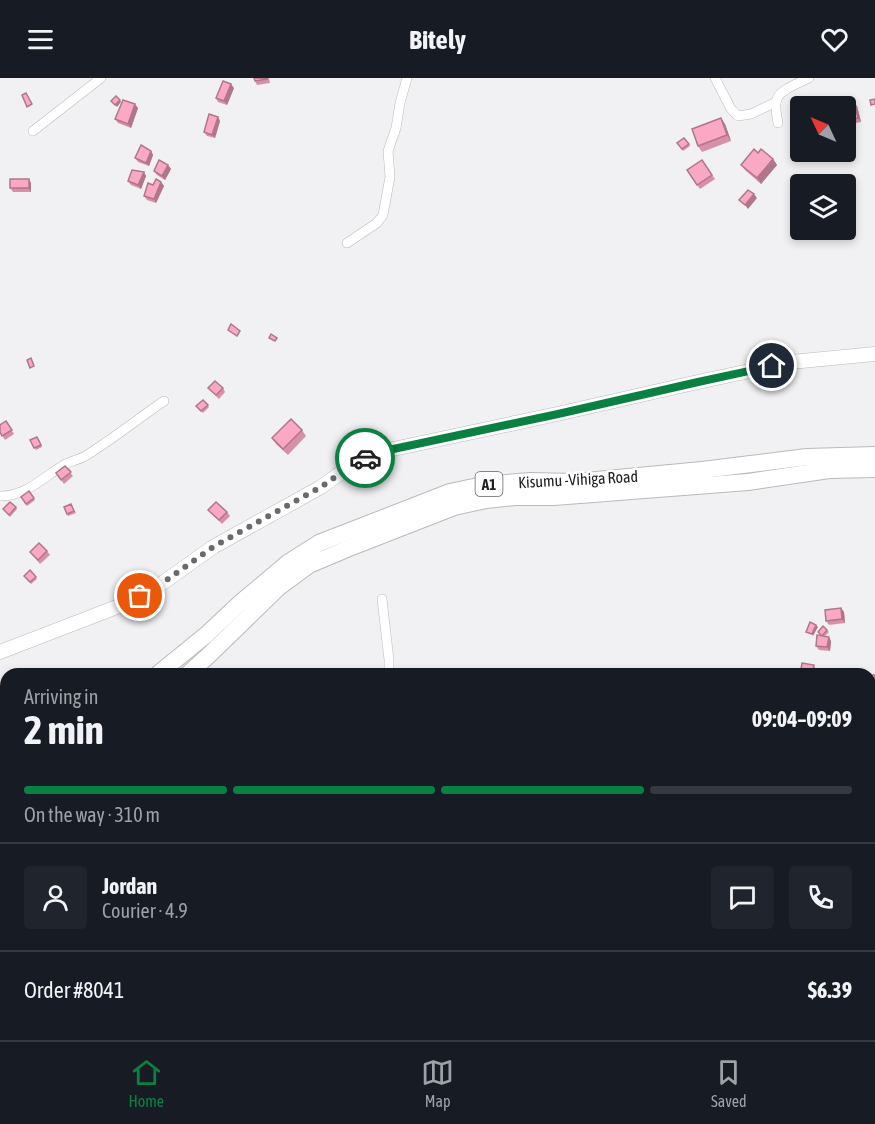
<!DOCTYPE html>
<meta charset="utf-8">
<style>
body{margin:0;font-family:"Asap Condensed",sans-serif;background:#20242c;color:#f1f3f6;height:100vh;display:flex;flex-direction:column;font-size:22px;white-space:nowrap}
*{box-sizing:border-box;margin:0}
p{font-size:20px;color:#9ea1a6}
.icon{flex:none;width:33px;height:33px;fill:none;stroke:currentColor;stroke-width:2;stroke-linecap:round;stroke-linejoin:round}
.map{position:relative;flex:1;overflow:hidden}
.sheet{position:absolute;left:0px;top:590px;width:876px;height:374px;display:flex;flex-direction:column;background:#171b24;border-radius:18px 18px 0 0;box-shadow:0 3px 9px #0003}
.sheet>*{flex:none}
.needle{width:39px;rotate:314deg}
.controls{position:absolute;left:790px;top:18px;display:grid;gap:12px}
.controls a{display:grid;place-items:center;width:66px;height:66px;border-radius:6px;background:#171b24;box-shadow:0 3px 9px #0003;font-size:30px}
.pin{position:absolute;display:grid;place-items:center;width:51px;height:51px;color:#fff;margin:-26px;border:3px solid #fff;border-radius:50%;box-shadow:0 2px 6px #0007}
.courier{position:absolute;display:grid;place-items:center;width:60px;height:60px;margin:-30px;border:4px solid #0b8043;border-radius:50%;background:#fff;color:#222;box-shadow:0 2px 8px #0007}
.head em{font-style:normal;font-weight:700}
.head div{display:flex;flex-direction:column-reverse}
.head{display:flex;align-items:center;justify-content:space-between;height:102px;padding:0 24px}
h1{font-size:39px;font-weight:700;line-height:45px}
.bar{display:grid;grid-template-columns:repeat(4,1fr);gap:9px 6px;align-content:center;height:72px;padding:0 24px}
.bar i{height:8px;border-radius:4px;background:#363941}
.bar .on{background:#0b8043}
.bar p{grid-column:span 4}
.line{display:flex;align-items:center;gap:15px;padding:0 24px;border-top:2px solid #363941}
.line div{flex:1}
.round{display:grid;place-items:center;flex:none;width:63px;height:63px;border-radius:6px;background:#20242c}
header{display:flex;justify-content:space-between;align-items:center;height:78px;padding:0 24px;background:#171b24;font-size:27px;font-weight:700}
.menu{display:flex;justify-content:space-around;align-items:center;height:84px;border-top:2px solid #363941;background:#171b24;font-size:16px;color:#9ea1a6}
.menu a{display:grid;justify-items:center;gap:3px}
.menu .on{color:#0b8043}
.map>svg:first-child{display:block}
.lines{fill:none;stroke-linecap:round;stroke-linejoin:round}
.street-casing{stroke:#bababc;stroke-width:10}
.secondary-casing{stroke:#bababc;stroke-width:15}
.highway-casing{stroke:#bababc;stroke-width:18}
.street{stroke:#fff;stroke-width:9}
.secondary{stroke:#fff;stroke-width:14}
.highway{stroke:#fff;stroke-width:16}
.wall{fill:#d890a9}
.shaded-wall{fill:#b07689}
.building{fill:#fba8c4;stroke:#b07689;stroke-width:1.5}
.done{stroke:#6a6a6c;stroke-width:6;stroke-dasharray:0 10.8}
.route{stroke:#0b8043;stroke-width:8}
.labels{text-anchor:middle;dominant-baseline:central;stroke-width:5;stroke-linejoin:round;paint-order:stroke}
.shield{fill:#fff;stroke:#646464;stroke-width:1.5}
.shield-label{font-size:15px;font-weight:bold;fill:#212122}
.street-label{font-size:16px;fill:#212122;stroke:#fff}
</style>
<header><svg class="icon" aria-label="menu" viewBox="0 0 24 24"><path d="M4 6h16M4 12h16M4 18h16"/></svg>Bitely<svg class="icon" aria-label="heart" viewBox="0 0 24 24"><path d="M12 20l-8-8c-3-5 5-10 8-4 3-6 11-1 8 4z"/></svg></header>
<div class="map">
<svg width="875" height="962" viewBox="0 0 875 962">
<rect width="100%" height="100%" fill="#f1f1f4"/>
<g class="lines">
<g class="street-casing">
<g id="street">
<polyline points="715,0 731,31 738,38 751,36 776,24"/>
<path d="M778 45C777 38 774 28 777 21 779 12 801 4 809 0"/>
<polyline points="33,53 101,0"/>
<polyline points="347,165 377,145 383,137 390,99 388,73 396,50 400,25 407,0"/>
<path d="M0 418C24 419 43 400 62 388 70 383 79 382 87 377 114 360 139 340 164 323"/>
<polyline points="382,521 389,582 389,596"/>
<polyline points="870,845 875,848"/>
<polyline points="0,858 6,849"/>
<polyline points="106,957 107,962"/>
<polyline points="305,957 311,962"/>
<polyline points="236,962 243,957"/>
<polyline points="478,962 479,957"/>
</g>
</g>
<g class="secondary-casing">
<g id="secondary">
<polyline points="0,574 122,527 157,509 213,469 321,409 356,384 384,373 557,336 698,304 791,284 875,276"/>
<polyline points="870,646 875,646"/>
<polyline points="0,728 6,732"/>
<polyline points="870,776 875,777"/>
<polyline points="495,957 513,962"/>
<polyline points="693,962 695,957"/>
</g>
</g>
<g class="highway-casing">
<g id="highway">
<polyline points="158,596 206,557 239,526 289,484 319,465 450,414 483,407 530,403 575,404 702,392 807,379 875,377"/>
<polyline points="188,596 209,577 279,509 309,487 354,468 454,429 486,422 515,419 554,419 748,404 829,392 875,391"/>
<polyline points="0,632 6,632"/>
<polyline points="0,645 6,645"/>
</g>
</g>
<use href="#street" class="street"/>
<use href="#secondary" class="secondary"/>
<use href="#highway" class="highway"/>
</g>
<g class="wall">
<polygon points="254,0 269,0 270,5 257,7 255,3"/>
<polygon points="234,10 227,27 218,24 216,20"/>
<polygon points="846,28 857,28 861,44 846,47"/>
<polygon points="138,30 131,50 118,45 115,41"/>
<polygon points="218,39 220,43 215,60 207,58 204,54"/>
<polygon points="725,46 731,63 702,74 698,68"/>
<polygon points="684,60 690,68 683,73 677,65"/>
<polygon points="151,73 153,77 149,88 138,84 135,80"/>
<polygon points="758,75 773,81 777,87 761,106 745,92 741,87"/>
<polygon points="702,82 715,101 700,111 687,92"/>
<polygon points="168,87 171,91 165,102 157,97 154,93"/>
<polygon points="144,94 146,98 141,111 131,107 128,103"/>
<polygon points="161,104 164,108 156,125 147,122 144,118 153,107"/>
<polygon points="31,105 31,114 13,114 10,110"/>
<polygon points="208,310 223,310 225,314 219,321"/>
<polygon points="203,322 209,329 203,335 196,328"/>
<polygon points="6,343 14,356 5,362 0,354"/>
<polygon points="302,352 306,358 288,377 276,366 272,360"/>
<polygon points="39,361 42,369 36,372 30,362"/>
<polygon points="65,388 73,398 64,406 56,395"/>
<polygon points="29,413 35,422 27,428 21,419"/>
<polygon points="71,426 76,435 68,438 67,436"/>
<polygon points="16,429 17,431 10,439 3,431"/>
<polygon points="208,432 227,434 230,438 222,446"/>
<polygon points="47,473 50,477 40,486 30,474"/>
<polygon points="30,492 37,501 31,506 24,498"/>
<polygon points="841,530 844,534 845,545 829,547 826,543"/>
<polygon points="827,552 829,554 825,558 831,563 830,573 819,572 816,568 821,558"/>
<polygon points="815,589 814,595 803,592 801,591"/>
<polygon points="875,597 875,611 872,610 870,607 870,603"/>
<polygon points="870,668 875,668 875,691 870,690"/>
</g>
<g class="shaded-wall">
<polygon points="231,6 234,10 227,27 224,23"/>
<polygon points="120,22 121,24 117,29 115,27"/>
<polygon points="854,24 857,28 861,44 858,40"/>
<polygon points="135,26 138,30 131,50 128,46"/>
<polygon points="218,39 220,43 215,60 212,57"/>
<polygon points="721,40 725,46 731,63 727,57"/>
<polygon points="151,73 153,77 149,88 146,85"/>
<polygon points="773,81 777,87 761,106 757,100"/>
<polygon points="168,87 171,91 165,102 162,98"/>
<polygon points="144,94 146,98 141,111 138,107"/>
<polygon points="844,98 847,102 848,114 846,111"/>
<polygon points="29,101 31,105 31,114 29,110"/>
<polygon points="161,104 164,108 156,125 154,121"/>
<polygon points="754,116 757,120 748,131 745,127"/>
<polygon points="841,530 844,534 845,545 842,541"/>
<polygon points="816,547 818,549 813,558 812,556"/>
<polygon points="829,559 831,563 830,573 827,569"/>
<polygon points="4,746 5,748 0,754 0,751"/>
<polygon points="6,885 6,896 3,900 0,896 0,892"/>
<polygon points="2,905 4,909 0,915 0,907"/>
<polygon points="640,957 644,957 642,962 639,962"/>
</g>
<g class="building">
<polygon points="254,0 267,0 267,1 255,3"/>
<polygon points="223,3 231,6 224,23 216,20"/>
<polygon points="26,15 32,26 27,29 22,17"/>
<polygon points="116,18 120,22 115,27 111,23"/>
<polygon points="875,21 875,26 871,27 870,22"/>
<polygon points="123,22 135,26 128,46 115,41"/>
<polygon points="854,24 858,40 846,43 846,28 838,28"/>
<polygon points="209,36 218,39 212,57 204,54"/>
<polygon points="721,40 727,57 698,68 692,51"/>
<polygon points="684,60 689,66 682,71 677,65"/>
<polygon points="141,67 151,73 146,85 135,80"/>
<polygon points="754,71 758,75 761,71 773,81 757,100 741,87"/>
<polygon points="159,82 168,87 162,98 154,93"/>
<polygon points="702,82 712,97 697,107 687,92"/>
<polygon points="132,92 144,94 138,107 128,103"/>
<polygon points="844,98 845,106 822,106 822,100"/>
<rect x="10" y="101" width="19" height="9"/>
<polygon points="156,101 161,104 154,121 144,118 148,105 153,107"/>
<polygon points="748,112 754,116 745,127 739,122"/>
<polygon points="231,246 240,253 237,258 228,252"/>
<polygon points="271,256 277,260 275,263 269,260"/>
<polygon points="31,280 34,288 30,290 27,282"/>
<polygon points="215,303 223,310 216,317 208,310"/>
<polygon points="203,322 208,327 201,333 196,328"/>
<polygon points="291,341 302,352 283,371 272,360"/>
<polygon points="6,343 12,352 2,358 0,354 0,347"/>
<polygon points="37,359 41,367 34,370 30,362"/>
<polygon points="65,388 71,394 61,402 56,395"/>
<polygon points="29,413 34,420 26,426 21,419"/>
<polygon points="10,424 16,429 9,437 3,431"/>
<polygon points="216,424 227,434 219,442 208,432"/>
<polygon points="71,426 74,433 67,436 64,429"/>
<polygon points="39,465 47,473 38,482 30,474"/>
<polygon points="30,492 36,499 30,504 24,498"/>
<polygon points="841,530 842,541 826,543 825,532"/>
<polygon points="810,544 816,547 812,556 806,554"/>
<polygon points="823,548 827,552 822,558 818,554"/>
<polygon points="817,557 829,559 827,569 816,568"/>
<polygon points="802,585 814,587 813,593 801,591"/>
<polygon points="781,593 789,594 789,596 781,596"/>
<polygon points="871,597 875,597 875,607 870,606"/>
<polygon points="870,668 875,668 875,686 870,685"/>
<polygon points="0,743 4,746 0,751"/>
<polygon points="0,868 6,873 6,885 0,892"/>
<polygon points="58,957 67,957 73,962 54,962"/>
<polygon points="630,957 640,957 639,962 629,962"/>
<polygon points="647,957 658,960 658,962 646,962"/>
<polygon points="726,957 737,957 739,958 738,962 724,962"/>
<polygon points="808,957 818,962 806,962"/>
<rect x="698" y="958" width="8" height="4"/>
<polygon points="751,958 758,962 749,962"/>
</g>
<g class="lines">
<polyline class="done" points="140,518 157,509 213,469 321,409 356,384 365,380"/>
<polyline class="route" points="365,380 384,373 558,336 698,304 772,288"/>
</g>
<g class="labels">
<rect class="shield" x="475.5" y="394" width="27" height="24" rx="4.5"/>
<g class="shield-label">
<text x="489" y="406">A1</text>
</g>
<g class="street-label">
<text transform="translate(578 401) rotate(-3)">Kisumu -Vihiga Road</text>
</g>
</g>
</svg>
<div class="controls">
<a><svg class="needle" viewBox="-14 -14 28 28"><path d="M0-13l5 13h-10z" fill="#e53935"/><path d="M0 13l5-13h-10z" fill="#9ea1a6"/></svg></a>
<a><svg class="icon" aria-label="layers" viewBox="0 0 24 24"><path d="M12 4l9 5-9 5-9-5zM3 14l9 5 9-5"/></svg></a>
</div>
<div class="pin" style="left:140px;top:518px;background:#ea580c"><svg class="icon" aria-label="bag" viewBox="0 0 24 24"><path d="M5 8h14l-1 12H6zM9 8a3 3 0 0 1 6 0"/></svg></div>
<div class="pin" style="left:772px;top:288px;background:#1f2937"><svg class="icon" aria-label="home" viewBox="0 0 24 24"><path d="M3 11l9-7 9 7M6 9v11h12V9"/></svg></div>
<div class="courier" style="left:365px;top:380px"><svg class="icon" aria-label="car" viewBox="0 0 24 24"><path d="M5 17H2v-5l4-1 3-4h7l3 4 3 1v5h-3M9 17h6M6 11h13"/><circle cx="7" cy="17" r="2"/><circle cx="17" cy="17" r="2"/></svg></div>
<section class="sheet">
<div class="head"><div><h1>2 min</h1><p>Arriving in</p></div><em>09:04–09:09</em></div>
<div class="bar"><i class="on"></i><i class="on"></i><i class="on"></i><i></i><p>On the way · 310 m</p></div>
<div class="line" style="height:108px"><a class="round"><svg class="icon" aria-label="person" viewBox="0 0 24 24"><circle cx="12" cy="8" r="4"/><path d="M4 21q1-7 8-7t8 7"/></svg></a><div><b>Jordan</b><p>Courier · 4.9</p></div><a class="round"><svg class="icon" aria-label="chat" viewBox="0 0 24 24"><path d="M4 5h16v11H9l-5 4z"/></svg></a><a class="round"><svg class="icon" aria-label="phone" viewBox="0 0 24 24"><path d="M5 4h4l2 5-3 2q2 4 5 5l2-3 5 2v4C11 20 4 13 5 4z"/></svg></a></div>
<div class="line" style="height:78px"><div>Order #8041</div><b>$6.39</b></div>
</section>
</div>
<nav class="menu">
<a class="on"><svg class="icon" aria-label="home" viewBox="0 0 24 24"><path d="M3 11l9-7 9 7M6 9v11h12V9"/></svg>Home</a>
<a><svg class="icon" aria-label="map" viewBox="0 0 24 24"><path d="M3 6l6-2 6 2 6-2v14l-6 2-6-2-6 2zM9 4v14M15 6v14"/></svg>Map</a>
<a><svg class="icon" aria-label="saved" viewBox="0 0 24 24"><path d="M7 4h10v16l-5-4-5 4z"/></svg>Saved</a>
</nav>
